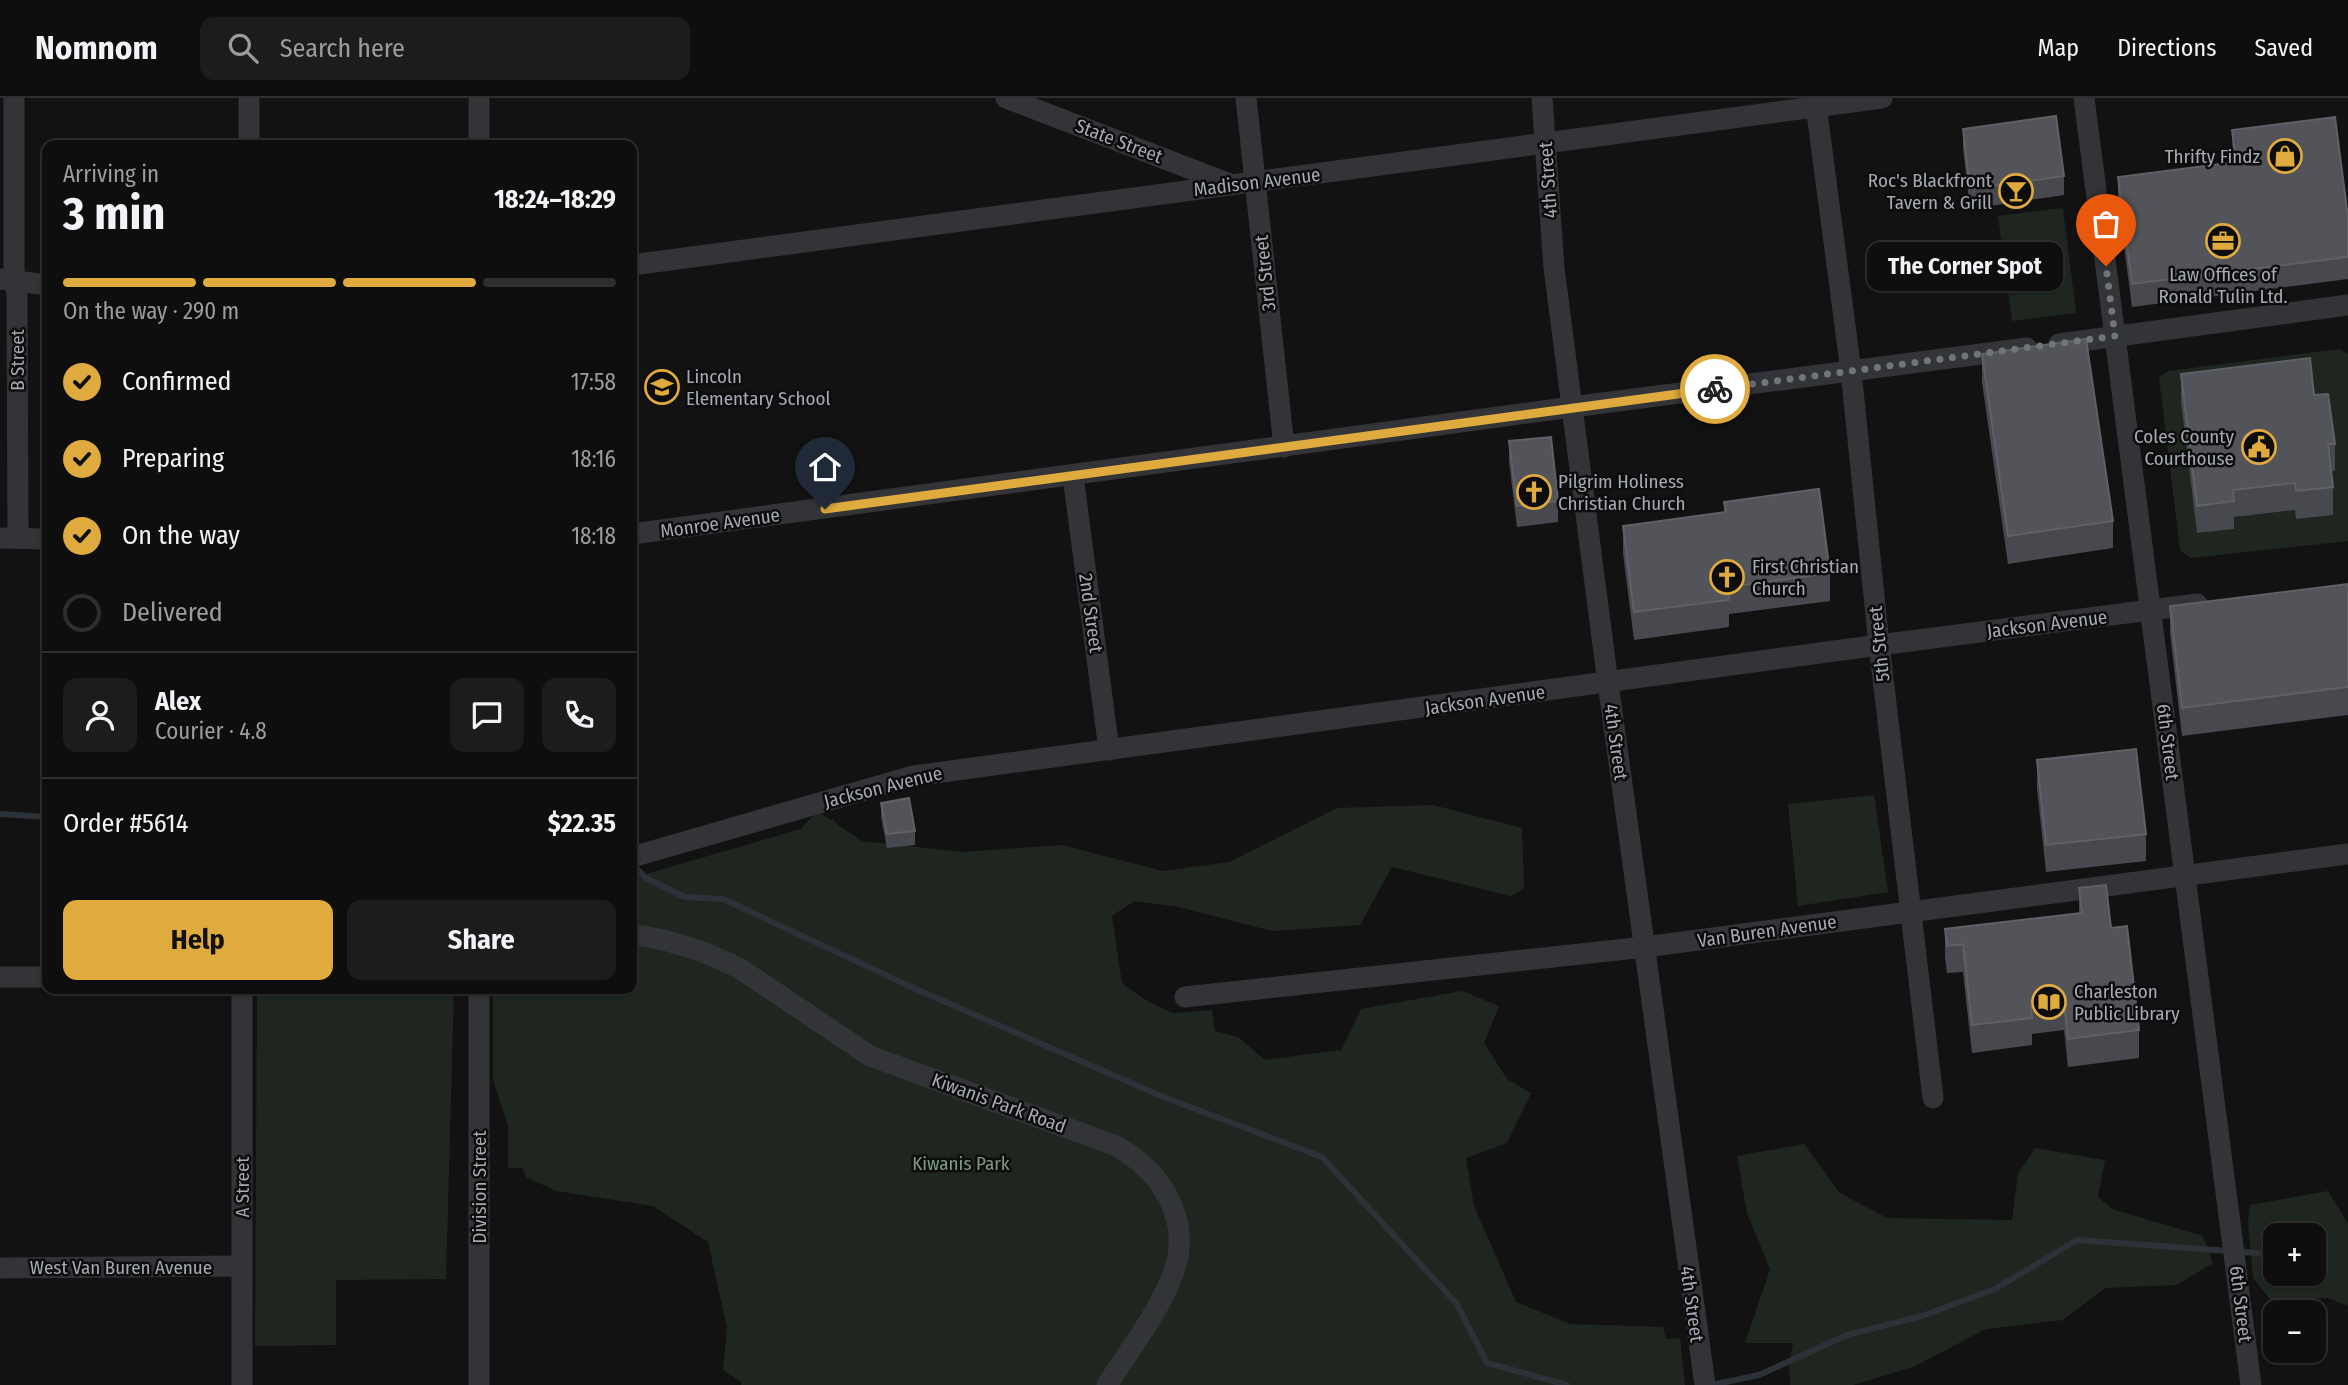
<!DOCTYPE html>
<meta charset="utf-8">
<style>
body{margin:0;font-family:"Fira Sans Condensed",sans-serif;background:#1c1c1c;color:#f1f3f6;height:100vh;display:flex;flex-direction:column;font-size:26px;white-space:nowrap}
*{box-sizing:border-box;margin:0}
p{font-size:23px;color:#9b9c9e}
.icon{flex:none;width:38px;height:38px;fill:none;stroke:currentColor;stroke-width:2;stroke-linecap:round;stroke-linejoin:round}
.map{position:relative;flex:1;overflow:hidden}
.side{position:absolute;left:42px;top:42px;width:595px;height:854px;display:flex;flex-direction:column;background:#0e0e0e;border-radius:14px;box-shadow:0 2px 5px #0004,0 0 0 2px #2e2e2e}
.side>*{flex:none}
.tools{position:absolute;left:2263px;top:1125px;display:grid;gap:14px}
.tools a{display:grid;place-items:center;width:63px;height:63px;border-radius:14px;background:#0e0e0e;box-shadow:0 2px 5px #0004,0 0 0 2px #2e2e2e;font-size:35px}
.pin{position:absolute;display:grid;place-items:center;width:60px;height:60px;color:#fff;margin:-72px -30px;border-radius:50% 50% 50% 0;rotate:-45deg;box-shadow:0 0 7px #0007}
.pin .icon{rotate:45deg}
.courier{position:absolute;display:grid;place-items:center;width:70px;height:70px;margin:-35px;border:5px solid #dfaa3e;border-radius:50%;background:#fff;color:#222;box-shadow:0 2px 9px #0007}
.bubble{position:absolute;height:49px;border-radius:14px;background:#0e0e0e;box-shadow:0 2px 5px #0004,0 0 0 2px #2e2e2e;font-size:23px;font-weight:700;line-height:49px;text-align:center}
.headline em{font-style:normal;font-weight:700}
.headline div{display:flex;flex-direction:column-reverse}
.headline{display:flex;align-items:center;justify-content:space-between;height:119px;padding:0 21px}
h1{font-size:46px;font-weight:700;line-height:52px}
.bar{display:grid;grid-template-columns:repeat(4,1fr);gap:10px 7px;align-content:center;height:84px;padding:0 21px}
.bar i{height:9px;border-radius:5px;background:#2e2e2e}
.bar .selected{background:#dfaa3e}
.bar p{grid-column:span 4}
.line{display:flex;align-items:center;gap:18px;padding:0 21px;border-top:2px solid #2e2e2e}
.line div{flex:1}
.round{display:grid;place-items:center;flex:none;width:74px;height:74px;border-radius:14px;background:#1c1c1c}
ol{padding:0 21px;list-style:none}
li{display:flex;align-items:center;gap:21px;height:77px}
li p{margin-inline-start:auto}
li .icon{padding:7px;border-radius:50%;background:#dfaa3e;color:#111;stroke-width:4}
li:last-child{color:#9b9c9e}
li i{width:38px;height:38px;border:4px solid #2e2e2e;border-radius:50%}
.primary-button{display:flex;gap:14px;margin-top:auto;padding:14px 21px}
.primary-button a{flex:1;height:80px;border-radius:14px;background:#dfaa3e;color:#111;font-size:28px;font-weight:700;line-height:80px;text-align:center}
.primary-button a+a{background:#1c1c1c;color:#f1f3f6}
header{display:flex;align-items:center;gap:42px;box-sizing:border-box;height:98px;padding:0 35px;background:#0e0e0e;border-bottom:2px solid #2e2e2e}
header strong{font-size:33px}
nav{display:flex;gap:38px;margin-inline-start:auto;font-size:24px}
.search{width:490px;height:63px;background:#1c1c1c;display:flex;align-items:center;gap:18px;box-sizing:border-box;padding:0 24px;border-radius:14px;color:#9b9c9e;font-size:26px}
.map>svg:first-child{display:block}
.green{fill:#1f261f;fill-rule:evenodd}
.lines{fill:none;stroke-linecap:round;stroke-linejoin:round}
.stream{stroke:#2c3238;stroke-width:6}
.minor{stroke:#333438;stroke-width:21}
.wall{fill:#48494e}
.building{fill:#525459;stroke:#5f6167;stroke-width:2}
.done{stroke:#72747b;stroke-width:7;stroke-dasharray:0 12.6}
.route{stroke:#dfaa3e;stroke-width:9}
.labels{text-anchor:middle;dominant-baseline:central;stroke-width:5;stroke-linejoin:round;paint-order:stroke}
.street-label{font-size:19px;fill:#a5a9b3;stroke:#0d0d0e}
.poi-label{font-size:19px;fill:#a5a9b3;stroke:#0d0d0e;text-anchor:start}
.park-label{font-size:19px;fill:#7d9c7f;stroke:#0d0d0e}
</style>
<header>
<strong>Nomnom</strong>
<div class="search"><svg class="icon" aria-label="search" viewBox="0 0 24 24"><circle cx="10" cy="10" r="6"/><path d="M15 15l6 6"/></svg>Search here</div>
<nav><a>Map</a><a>Directions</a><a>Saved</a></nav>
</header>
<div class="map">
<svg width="2348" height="1287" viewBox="0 0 2348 1287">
<rect width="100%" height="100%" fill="#121213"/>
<g class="green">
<polygon points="2063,110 2076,215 2012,223 1998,118"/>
<path d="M2339 251 2348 256V443L2191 460 2180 453 2159 279 2169 273ZM2328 324 2334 373 2328 374 2295 412 2233 419 2234 431 2197 435Z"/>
<polygon points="1874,697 1888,794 1798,808 1788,706"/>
<polygon points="1433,707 1522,730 1524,790 1511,798 1392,769 1360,827 1272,833 1179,809 1134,803 1112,818 1122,885 1145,902 1172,915 1212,912 1215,933 1238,939 1265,962 1341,952 1361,911 1462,893 1499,908 1484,945 1507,981 1531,995 1507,1045 1466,1060 1474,1108 1516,1204 1570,1226 1663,1229 1666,1241 1680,1240 1685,1287 741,1287 741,1284 723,1272 727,1230 708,1144 653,1108 556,1093 526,1079 522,1070 508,1070 508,1028 493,982 493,891 632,891 632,780 801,731 817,713 831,722 834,721 834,724 862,743 963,754 1062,747 1163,773 1229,764 1337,710"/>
<polygon points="280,891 454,891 446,1181 336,1182 336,1247 255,1248 257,898"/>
<polygon points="1804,1046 1840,1095 1887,1120 2012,1122 2018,1076 2035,1050 2105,1062 2098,1099 2112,1111 2203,1138 2213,1165 2177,1187 2105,1190 2063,1222 1986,1231 1913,1269 1853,1287 1790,1287 1789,1269 1793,1245 1745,1245 1770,1171 1747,1115 1737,1058"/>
<path d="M2328 1093 2348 1126V1208L2328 1200 2270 1201 2253 1180 2248 1124 2250 1107ZM2275 1138H2314V1176H2275Z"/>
</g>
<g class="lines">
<g class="stream">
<polyline points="0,716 47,719"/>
<polyline points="632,766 646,780 685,799 723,801 918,892 1161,998 1322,1059 1457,1206 1487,1265 1567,1287"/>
<polyline points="1712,1287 1759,1277 1847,1237 1922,1218 1995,1191 2077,1142 2271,1156"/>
</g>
<g class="minor">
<polyline points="14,0 14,183 17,195 18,440"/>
<polyline points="249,0 249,47"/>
<polyline points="479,0 479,47"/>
<polyline points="1006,0 1230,86"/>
<polyline points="1246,0 1284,349"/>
<polyline points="1542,0 1554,170 1572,309 1608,585 1705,1287"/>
<polyline points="1815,0 1851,273 1879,547 1933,1000"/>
<polyline points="2084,0 2251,1287"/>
<polyline points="632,167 1882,0"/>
<polyline points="1,181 47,187"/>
<polyline points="2059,246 2348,207"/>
<polyline points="1073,378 1109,652"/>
<polyline points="632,436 1572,309 2027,250"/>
<polyline points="0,440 47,441"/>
<polyline points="632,759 913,678 1879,547 2197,506"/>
<path d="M632 836 664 842 701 853 739 870 870 958 1114 1047C1163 1073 1195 1125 1171 1181 1156 1218 1128 1254 1107 1287"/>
<polyline points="0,879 47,879"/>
<polyline points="242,891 242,1287"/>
<polyline points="479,891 479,1287"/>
<polyline points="1185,899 1645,849 2348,756"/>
<polyline points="0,1170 242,1168"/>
</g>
</g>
<g class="wall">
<polygon points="1963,31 2064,78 2064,97 1970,111 1963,50"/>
<polygon points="2232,32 2348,119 2348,181 2132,209 2118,102 2118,79 2233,64"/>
<polygon points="1982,256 2113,423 2113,450 2008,466 1982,284"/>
<polygon points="2181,276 2314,297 2335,346 2335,373 2331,373 2333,389 2333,417 2296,421 2295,412 2234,419 2234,431 2197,435 2181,303"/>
<polygon points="632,299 637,330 637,351 632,351"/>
<polygon points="1509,343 1558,403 1558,424 1517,429 1509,364"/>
<polygon points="1724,404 1830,475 1830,503 1729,516 1729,529 1634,542 1623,455 1623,428 1724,415"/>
<polygon points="2348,486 2348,617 2182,638 2170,535 2170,508"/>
<polygon points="2037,662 2146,736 2146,763 2046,774 2037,690"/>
<polygon points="881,705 915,733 915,747 887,750 881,719"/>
<polygon points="2079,790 2111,830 2139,932 2139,960 2068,969 2064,932 2032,936 2032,947 1972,955 1963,874 1947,875 1945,859 1945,831 2079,815"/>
</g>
<g class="building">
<polygon points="2056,18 2064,78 1970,91 1963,31"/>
<polygon points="2335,19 2348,119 2348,159 2132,186 2118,79 2236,64 2232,32"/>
<polygon points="2086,241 2113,423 2008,438 1982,256"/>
<polygon points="2310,260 2314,297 2328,296 2335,346 2328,346 2333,389 2296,393 2295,385 2233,392 2234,403 2197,408 2181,276"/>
<polygon points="632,299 637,330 632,330"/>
<polygon points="1551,339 1558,403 1517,408 1509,343"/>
<polygon points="1819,391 1830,475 1728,489 1729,502 1634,514 1623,428 1726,414 1724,404"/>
<polygon points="2348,486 2348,589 2182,610 2170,508"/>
<polygon points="2136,651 2146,736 2046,747 2037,662"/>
<polygon points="909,700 915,733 887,736 881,705"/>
<polygon points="2106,787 2111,830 2127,828 2139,932 2068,941 2064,905 2031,909 2032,920 1972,927 1963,846 1947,848 1945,831 2082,815 2079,790"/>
</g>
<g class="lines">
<polyline class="done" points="1715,291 2115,238 2106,168"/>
<polyline class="route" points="825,411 1715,291"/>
</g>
<defs>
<g id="shop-ring" transform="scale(1.75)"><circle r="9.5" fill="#0d0d0e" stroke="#dfaa3e" stroke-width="1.5"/><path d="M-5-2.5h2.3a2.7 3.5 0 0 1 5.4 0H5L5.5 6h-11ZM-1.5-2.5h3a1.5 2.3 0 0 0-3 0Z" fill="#dfaa3e"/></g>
<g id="bar-ring" transform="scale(1.75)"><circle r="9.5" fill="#0d0d0e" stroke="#dfaa3e" stroke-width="1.5"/><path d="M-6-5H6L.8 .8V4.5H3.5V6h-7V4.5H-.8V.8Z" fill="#dfaa3e"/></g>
<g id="office-ring" transform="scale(1.75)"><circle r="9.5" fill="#0d0d0e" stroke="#dfaa3e" stroke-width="1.5"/><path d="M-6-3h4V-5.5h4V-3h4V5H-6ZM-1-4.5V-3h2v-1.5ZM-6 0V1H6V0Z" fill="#dfaa3e"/></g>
<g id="school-ring" transform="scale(1.75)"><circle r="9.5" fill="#0d0d0e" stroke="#dfaa3e" stroke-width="1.5"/><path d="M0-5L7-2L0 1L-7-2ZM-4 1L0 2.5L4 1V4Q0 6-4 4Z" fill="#dfaa3e"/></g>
<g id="civic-ring" transform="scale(1.75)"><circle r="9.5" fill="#0d0d0e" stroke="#dfaa3e" stroke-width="1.5"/><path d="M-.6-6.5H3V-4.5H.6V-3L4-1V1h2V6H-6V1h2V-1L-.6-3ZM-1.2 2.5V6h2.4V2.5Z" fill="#dfaa3e"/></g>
<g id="church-ring" transform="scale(1.75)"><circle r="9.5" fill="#0d0d0e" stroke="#dfaa3e" stroke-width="1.5"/><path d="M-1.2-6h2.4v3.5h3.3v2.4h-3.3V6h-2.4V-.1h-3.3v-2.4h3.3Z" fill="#dfaa3e"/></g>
<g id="library-ring" transform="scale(1.75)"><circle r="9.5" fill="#0d0d0e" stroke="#dfaa3e" stroke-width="1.5"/><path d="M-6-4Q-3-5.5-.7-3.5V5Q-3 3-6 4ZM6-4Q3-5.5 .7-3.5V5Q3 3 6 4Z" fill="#dfaa3e"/></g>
</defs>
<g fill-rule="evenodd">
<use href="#shop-ring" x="2285" y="58"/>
<use href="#bar-ring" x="2016" y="93"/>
<use href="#office-ring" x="2223" y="143"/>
<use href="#school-ring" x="662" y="289"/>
<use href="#civic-ring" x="2259" y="349"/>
<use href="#church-ring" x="1534" y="394"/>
<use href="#church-ring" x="1727" y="479"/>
<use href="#library-ring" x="2049" y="904"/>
</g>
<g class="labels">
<g class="street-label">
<text transform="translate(1119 43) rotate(21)">State Street</text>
<text transform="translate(1548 82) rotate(-94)">4th Street</text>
<text transform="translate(1257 84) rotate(-7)">Madison Avenue</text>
<text transform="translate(1265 175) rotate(-96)">3rd Street</text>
<text transform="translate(17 262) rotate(-90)">B Street</text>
<text transform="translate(720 425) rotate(-8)">Monroe Avenue</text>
<text transform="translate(1091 515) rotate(82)">2nd Street</text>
<text transform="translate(2047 526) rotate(-7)">Jackson Avenue</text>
<text transform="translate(1879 546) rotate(-96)">5th Street</text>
<text transform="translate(1485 602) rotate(-8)">Jackson Avenue</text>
<text transform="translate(1616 644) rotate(82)">4th Street</text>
<text transform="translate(2168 644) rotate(83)">6th Street</text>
<text transform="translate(883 689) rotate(-14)">Jackson Avenue</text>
<text transform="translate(1767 833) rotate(-8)">Van Buren Avenue</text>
<text transform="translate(999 1005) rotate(20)">Kiwanis Park Road</text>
<text transform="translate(242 1089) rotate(-90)">A Street</text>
<text transform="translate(479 1089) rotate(-90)">Division Street</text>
<text x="121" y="1169">West Van Buren Avenue</text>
<text transform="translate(1692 1206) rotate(82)">4th Street</text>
<text transform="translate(2241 1206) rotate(83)">6th Street</text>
</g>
<g class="poi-label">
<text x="2260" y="58" text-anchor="end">Thrifty Findz</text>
<text x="1992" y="82" text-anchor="end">Roc's Blackfront<tspan x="1992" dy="22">Tavern &amp; Grill</tspan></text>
<text x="2223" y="176" text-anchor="middle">Law Offices of<tspan x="2223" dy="22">Ronald Tulin Ltd.</tspan></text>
<text x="686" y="278">Lincoln<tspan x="686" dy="22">Elementary School</tspan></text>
<text x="2234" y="338" text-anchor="end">Coles County<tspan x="2234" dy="22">Courthouse</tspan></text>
<text x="1558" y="383">Pilgrim Holiness<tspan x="1558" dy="22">Christian Church</tspan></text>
<text x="1752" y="468">First Christian<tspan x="1752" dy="22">Church</tspan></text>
<text x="2074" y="893">Charleston<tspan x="2074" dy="22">Public Library</tspan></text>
</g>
<g class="park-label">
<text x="961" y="1065">Kiwanis Park</text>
</g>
</g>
</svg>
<div class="tools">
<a>+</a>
<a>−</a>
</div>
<div class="pin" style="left:2106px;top:168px;background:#ea580c"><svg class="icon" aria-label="bag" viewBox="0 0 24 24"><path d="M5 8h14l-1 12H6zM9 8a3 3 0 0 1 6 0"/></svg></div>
<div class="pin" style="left:825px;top:411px;background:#1f2937"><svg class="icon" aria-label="home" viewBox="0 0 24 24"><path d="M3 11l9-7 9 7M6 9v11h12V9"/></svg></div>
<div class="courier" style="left:1715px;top:291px"><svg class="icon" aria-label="bike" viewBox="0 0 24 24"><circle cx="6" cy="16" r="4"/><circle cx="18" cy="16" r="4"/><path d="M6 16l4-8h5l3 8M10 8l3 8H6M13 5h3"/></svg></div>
<div class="bubble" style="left:1867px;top:144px;width:196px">The Corner Spot</div>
<section class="side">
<div class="headline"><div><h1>3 min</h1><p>Arriving in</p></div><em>18:24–18:29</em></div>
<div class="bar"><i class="selected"></i><i class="selected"></i><i class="selected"></i><i></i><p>On the way · 290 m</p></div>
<ol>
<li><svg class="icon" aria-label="check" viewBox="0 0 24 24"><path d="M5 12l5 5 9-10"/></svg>Confirmed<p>17:58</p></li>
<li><svg class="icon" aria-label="check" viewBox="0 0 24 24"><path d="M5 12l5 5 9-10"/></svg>Preparing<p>18:16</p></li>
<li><svg class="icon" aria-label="check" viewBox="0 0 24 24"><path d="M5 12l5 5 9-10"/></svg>On the way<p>18:18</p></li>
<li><i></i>Delivered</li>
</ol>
<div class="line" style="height:126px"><a class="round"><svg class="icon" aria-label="person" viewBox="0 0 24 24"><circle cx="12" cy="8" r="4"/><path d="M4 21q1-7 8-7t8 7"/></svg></a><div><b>Alex</b><p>Courier · 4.8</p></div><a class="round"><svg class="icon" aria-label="chat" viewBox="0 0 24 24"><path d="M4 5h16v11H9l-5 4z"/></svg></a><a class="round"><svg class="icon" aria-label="phone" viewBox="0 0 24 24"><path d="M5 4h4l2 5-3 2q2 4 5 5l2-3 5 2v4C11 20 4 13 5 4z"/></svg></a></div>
<div class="line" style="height:91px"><div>Order #5614</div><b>$22.35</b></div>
<div class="primary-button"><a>Help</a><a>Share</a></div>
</section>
</div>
